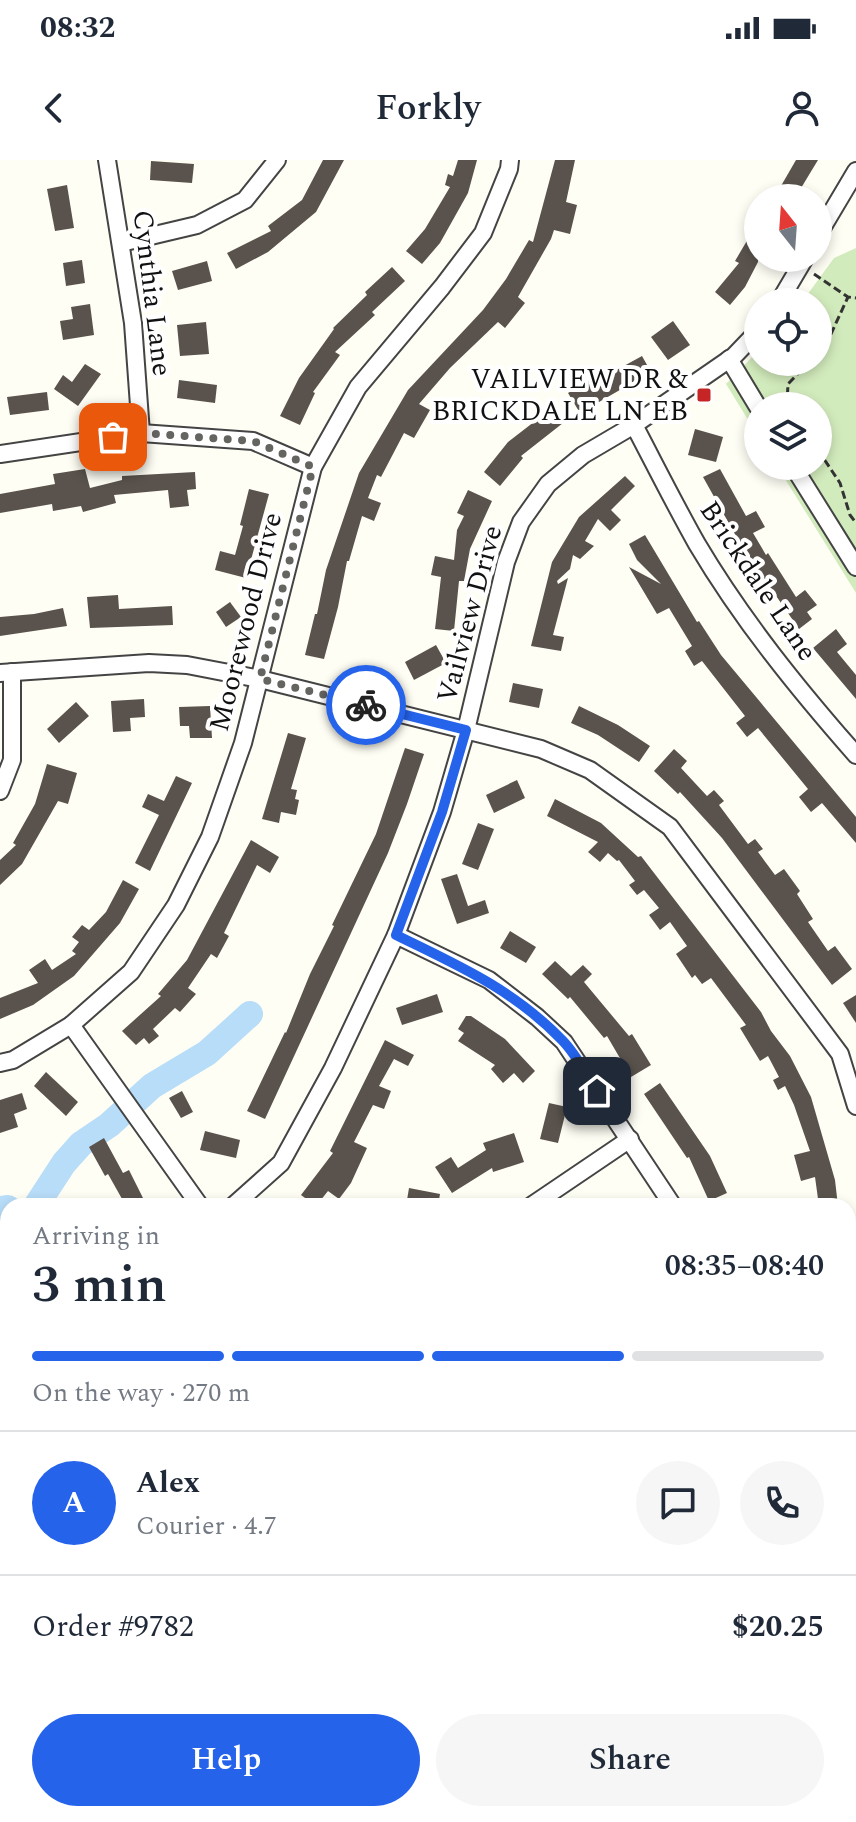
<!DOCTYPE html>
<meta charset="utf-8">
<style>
body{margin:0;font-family:Spectral,serif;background:#f6f6f7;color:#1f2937;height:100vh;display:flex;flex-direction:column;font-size:30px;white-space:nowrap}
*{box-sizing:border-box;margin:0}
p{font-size:26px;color:#747a83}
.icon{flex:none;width:44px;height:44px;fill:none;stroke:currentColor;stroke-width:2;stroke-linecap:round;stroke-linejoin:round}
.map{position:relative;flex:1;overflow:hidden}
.sheet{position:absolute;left:0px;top:1038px;width:856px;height:624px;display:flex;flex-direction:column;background:#fff;border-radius:24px 24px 0 0;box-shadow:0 4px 12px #0003}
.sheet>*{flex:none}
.needle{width:52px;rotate:343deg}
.tools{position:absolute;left:744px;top:24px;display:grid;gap:16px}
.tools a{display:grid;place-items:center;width:88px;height:88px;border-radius:50%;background:#fff;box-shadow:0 4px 12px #0003;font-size:40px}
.pin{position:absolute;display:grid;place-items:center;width:68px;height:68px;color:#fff;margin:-34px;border-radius:16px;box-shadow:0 4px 12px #0006}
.courier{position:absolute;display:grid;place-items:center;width:80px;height:80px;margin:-40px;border:6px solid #2563eb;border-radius:50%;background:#fff;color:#222;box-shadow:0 2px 10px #0007}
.overview em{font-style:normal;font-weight:600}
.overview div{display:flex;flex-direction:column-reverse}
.overview{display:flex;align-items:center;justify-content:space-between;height:136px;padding:0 32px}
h1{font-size:52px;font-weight:600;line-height:60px}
.bar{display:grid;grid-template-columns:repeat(4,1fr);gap:12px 8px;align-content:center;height:96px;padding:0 32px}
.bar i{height:10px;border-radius:6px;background:#e0e1e3}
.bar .current{background:#2563eb}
.bar p{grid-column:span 4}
.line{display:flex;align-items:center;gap:20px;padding:0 32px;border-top:2px solid #e0e1e3}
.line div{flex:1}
.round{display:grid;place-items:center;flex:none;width:84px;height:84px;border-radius:42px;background:#f6f6f7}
.button{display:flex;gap:16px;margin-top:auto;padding:16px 32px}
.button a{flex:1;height:92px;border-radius:48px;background:#2563eb;color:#fff;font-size:32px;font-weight:600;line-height:92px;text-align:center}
.button a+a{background:#f6f6f7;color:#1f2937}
.status{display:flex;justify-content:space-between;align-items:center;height:56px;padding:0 40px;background:#fff;direction:ltr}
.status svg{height:22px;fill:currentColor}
header{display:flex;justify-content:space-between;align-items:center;height:104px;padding:0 32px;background:#fff;font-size:36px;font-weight:600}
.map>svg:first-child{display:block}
.green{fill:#d2ebbc}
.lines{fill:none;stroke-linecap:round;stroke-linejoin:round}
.river{stroke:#b8ddf8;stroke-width:26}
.building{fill:#5a534d}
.minor-casing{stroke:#444;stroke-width:20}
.major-casing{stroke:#222;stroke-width:24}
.path{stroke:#333;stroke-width:3;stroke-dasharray:8 4;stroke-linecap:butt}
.minor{stroke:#fff;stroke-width:16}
.major{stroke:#fadf6a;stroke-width:20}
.done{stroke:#646461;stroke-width:8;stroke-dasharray:0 14.4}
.route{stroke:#2563eb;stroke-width:10}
.poi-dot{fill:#c52524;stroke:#fff;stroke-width:3}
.labels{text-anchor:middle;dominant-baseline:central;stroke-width:8;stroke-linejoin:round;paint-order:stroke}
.street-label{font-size:28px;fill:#111;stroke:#fff}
.poi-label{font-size:28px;fill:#111;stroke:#fff;text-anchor:end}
</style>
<div class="status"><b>08:32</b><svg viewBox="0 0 49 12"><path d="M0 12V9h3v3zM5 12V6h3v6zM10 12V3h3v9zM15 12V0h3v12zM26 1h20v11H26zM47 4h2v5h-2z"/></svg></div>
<header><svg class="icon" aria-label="back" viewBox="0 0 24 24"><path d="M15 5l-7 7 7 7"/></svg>Forkly<svg class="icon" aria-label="person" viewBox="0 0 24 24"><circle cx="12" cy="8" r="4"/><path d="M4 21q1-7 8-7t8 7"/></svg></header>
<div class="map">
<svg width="856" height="1662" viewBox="0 0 856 1662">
<rect width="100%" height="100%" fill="#fffef5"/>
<polygon class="green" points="856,88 856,433 777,306 818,306 818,246 758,246 758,276 726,224 758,191 758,202 818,202 818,142 802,142 834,98"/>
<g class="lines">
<g class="river">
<polyline points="36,1046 64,1003 81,984 109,965 152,926 207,893 250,854"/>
<polyline points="0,1049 8,1048"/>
<polyline points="848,1299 856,1296"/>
</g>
</g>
<g class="building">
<polygon points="323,0 344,0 316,52 268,92 236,109 227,93 271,71 268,66 302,40"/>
<polygon points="458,0 477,0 468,33 440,83 422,104 406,91 425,69 450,27 445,25 448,14 453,16"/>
<polygon points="555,0 575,0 566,42 577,45 570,74 554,70 551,79 518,137 525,143 505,168 498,162 450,208 419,244 430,250 414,278 404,273 381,317 377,315 368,338 381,343 374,361 362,356 349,401 347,401 338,447 324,499 305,495 315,454 317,454 326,410 359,313 408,230 483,150 506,119 529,80 533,82"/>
<polygon points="796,0 818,0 795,38 774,38"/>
<polygon points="151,1 194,4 192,23 150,20"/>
<polygon points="67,25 74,68 55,71 47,29"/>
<polygon points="758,62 758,102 745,127 730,145 715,132 739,103 735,101"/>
<polygon points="82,100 85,123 66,126 63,103"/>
<polygon points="207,101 212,121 178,130 172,111"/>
<polygon points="392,107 405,121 372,152 375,155 335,192 340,195 313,232 315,233 300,265 280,256 299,218 334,169 333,168 367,135 365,132"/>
<polygon points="90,144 94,175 63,180 60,161 73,159 71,147"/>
<polygon points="673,161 690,185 668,200 651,177"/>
<polygon points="206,162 209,194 180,196 177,165"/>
<polygon points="642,196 651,212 580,253 568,233 591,219 593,223"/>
<polygon points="85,204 101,214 78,246 54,229 63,215 72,222"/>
<polygon points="179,220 217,225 215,243 177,238"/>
<polygon points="47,232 49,250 10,255 7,237"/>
<polygon points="552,248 563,263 521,296 523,298 500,326 484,312 508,282"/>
<polygon points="695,269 723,277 716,302 688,295"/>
<polygon points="85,309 90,328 122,320 122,316 195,312 196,329 187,330 189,346 170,348 168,330 114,335 116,343 83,352 81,346 53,351 52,344 0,353 0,334 55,324 53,314"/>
<polygon points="720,309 746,356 756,351 765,367 753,373 766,395 768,393 796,437 805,430 817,445 807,452 812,459 799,469 741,385 703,317"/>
<polygon points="625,316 635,326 611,350 621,360 610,371 598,359 585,381 594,386 580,399 573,395 570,409 557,421 558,424 568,418 553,475 564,477 561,491 531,486 552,402 579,357"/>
<polygon points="249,329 269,334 246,418 215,410 220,391 235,395 243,366 240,365"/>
<polygon points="468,330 492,341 470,389 464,421 459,421 454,471 435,469 441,417 431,415 435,396 454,400 457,370 464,356 457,353"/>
<polygon points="645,375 697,462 699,461 721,495 856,657 856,683 822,643 811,652 799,637 808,629 758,568 747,577 736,563 745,556 702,501 694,506 685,491 692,486 669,448 657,454 629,407 661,424 637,400 629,384"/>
<polygon points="118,435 119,449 172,446 173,465 90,468 87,437"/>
<polygon points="230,442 241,457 226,467 216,452"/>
<polygon points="63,448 67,466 0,476 0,457 34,454"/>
<polygon points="836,469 847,484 837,492 856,515 856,539 813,488"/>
<polygon points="436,485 446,503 414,520 405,502"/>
<polygon points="513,523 543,529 539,548 509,542"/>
<polygon points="144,539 145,557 130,558 131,571 113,572 111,541"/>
<polygon points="76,542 89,556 59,583 47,569"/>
<polygon points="210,546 212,578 190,578 189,566 180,566 179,547"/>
<polygon points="579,546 618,565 650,586 639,602 598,575 571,563"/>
<polygon points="288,573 306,578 291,629 297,630 295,639 299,640 296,655 281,652 279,663 262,659"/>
<polygon points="405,588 424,594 407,644 388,693 265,959 247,951 285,872 286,873 310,814 334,766 332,765 376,674"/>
<polygon points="674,589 687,601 681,608 707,636 714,630 724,641 719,645 748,684 755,679 763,689 758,692 775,715 784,709 800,731 797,734 813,759 808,762 828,791 835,786 852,809 832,825 722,678 680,632 678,634 654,611"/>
<polygon points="47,604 77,613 68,644 58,641 22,704 0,725 0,700 16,685 13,683 35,644"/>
<polygon points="176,616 192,623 150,711 135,703 159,655 142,647 148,634 164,641"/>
<polygon points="517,620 525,638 494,653 486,635"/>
<polygon points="555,639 601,663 638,697 641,696 761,852 771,871 790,896 811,937 835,1020 838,1046 819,1046 815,1017 801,1021 794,995 810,991 794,945 785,926 778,930 773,920 779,917 768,896 760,901 740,868 746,865 711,818 702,824 695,815 692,818 676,794 687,786 670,762 660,770 649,755 659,748 644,730 637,735 629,725 635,721 619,700 617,701 608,693 600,702 588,692 598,682 547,656"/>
<polygon points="478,663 494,669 478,710 462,704"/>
<polygon points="251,680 279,697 270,713 257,705 224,773 229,776 217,798 211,794 188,828 196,834 180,852 175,848 153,869 159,876 149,884 144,878 136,885 122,871 161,836 158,834 187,800"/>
<polygon points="457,714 468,746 485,740 489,753 457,764 441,719"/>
<polygon points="123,720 139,729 120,763 74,816 33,845 0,859 0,838 38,823 29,810 45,799 52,810 76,794 72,791 79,782 72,777 82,765 89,770 106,752"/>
<polygon points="510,771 536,787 526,803 500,788"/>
<polygon points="555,801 571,816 583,805 592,814 584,822 629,876 632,874 651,905 631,917 607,876 604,878 570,837 568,839 542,814"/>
<polygon points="437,834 443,852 402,865 396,848"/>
<polygon points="856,835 856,863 843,843"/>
<polygon points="466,856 471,856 505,879 535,911 523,923 514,913 503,923 491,909 495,905 458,881 464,873 458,869"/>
<polygon points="385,880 414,895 408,906 394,899 379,926 391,931 384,949 373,945 354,982 367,988 351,1023 339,1039 328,1031 316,1046 301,1035 333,993 330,991"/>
<polygon points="46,912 78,942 66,956 34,926"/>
<polygon points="660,923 710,996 727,1033 709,1041 689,997 687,998 644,934"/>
<polygon points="182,931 193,952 181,958 169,938"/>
<polygon points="22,933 27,949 14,954 18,967 0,973 0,940"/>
<polygon points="549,943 567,947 558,983 540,979"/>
<polygon points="205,971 240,980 236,998 200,990"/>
<polygon points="514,973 524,1002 493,1012 492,1008 452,1033 435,1007 451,997 458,1008 486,990 483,983"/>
<polygon points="104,978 123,1013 129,1010 147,1046 126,1046 108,1014 105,1016 89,987"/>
<polygon points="409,1028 440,1034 438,1046 406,1046"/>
</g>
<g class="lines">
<g class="minor-casing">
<g id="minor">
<polyline points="107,0 133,163 141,273"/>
<polyline points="818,75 856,11"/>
<polyline points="121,83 197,65 245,40 277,0"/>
<polyline points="779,142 805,98"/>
<polyline points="729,199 758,247"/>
<path d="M634 265C655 305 675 345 697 384 742 460 798 529 856 595"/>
<polyline points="0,294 141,273 253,281 313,307"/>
<polyline points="793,306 856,407"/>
<polyline points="0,513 149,503 187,505 260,519 541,589 590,610 670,667 840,894 856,946"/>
<polyline points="0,631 12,600 12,512"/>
<polyline points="396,775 489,820 537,857 564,882 673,1046"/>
<polyline points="71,865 200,1046"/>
<polyline points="0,903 13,900 71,865 131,812 176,745 210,677 243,583 313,307 358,227 442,127 483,73 509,9 510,0"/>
<polyline points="233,1046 281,1003 333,908 396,775 442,652 466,570 506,402 521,362 548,324 583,295 634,265 734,196 758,171"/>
<polyline points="531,1046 630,979"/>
<polyline points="0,1109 8,1113"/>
<polyline points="848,1167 856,1166"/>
<polyline points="0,1428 6,1452"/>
<polyline points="472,1654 474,1662"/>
</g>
</g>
<g class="major-casing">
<g id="major">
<polyline points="848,1429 856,1429"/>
<polyline points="0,1453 8,1451"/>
</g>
</g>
<g class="path">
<polyline points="814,114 848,137 856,138"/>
<polyline points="818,194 824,189 848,137"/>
<polyline points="790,246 787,243 788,224 809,202"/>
<polyline points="818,290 840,323 850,355 856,363"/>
</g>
<use href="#minor" class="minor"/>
<use href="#major" class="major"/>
</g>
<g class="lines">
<polyline class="done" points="113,277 141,273 253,281 313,307 260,519 366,545"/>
<path class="route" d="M366 545 466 570 442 652 396 775C457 805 513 829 562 880 576 894 586 914 597 931"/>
</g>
<rect class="poi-dot" x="696" y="227" width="16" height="16" rx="4"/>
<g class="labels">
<g class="street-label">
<text transform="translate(152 133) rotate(83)">Cynthia Lane</text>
<text transform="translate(758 421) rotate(56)">Brickdale Lane</text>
<text transform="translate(470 454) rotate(-75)">Vailview Drive</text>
<text transform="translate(246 462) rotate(-76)">Moorewood Drive</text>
</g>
<g class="poi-label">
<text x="688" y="219">VAILVIEW DR &amp;<tspan x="688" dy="32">BRICKDALE LN EB</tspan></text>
</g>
</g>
</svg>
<div class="tools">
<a><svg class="needle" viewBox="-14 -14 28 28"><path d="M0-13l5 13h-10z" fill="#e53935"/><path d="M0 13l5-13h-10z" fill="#747a83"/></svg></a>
<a><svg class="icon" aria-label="locate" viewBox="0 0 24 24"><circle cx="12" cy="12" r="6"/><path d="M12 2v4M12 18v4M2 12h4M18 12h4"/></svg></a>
<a><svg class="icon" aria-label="layers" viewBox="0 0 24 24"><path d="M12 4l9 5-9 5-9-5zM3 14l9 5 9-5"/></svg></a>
</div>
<div class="pin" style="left:113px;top:277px;background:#ea580c"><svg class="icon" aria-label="bag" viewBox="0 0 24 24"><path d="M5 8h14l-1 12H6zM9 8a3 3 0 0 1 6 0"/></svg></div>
<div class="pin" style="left:597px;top:931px;background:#1f2937"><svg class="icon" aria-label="home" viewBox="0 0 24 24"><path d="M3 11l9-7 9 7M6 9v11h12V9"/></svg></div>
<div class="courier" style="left:366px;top:545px"><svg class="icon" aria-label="bike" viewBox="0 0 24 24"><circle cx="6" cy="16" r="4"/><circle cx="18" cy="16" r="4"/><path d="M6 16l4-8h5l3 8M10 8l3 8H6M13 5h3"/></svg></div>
<section class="sheet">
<div class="overview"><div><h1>3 min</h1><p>Arriving in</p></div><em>08:35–08:40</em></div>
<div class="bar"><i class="current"></i><i class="current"></i><i class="current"></i><i></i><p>On the way · 270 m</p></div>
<div class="line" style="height:144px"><b class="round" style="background:#2563eb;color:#fff">A</b><div><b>Alex</b><p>Courier · 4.7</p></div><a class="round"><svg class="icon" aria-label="chat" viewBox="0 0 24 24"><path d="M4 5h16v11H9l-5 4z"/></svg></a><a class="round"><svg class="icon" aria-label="phone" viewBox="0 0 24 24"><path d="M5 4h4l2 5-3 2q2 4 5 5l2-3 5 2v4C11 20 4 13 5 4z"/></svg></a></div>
<div class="line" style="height:104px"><div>Order #9782</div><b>$20.25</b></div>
<div class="button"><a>Help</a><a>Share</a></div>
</section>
</div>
